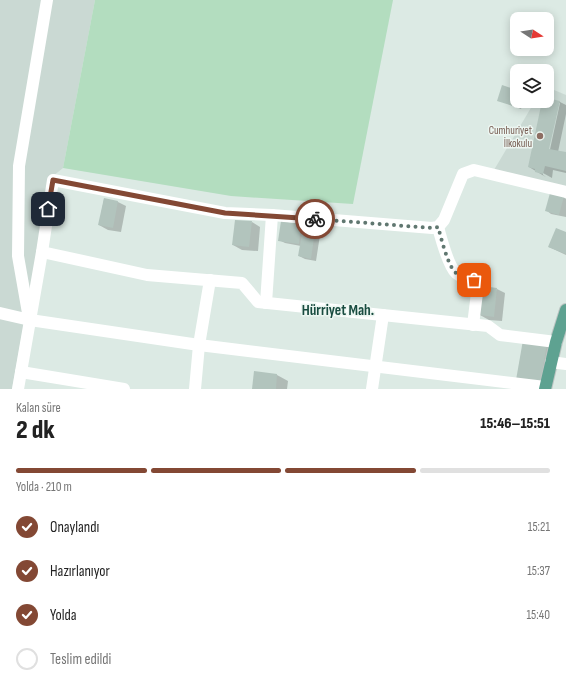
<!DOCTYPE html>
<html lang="tr">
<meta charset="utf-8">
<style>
body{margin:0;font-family:"Sofia Sans Condensed",sans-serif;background:#f6f6f6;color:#222;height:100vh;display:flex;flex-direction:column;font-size:15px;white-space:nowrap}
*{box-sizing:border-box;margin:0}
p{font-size:13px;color:#767676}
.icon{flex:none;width:22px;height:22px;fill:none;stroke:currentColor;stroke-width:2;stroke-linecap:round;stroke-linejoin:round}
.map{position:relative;height:389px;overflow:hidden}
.details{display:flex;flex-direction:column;background:#fff;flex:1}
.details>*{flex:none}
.needle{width:26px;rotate:102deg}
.controls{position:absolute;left:510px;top:12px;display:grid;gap:8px}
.controls a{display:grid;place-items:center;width:44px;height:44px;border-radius:8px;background:#fff;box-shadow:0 2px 10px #0003;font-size:20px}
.pin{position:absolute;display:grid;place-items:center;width:34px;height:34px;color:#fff;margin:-17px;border-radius:8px;box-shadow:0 2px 6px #0006}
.courier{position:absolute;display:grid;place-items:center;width:40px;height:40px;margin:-20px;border:3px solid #834834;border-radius:50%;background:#fff;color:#222;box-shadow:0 1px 5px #0007}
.overview em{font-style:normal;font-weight:800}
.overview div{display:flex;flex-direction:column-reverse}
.overview{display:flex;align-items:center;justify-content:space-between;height:68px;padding:0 16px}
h1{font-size:26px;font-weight:800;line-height:30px}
.bar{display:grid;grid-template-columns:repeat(4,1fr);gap:6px 4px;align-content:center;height:48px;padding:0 16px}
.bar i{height:5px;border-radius:3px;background:#e0e0e0}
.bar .selected{background:#834834}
.bar p{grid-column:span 4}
ol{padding:0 16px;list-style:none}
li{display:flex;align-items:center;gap:12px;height:44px}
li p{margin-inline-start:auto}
li .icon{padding:4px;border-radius:50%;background:#834834;color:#fff;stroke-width:4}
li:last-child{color:#767676}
li i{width:22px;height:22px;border:2px solid #e0e0e0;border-radius:50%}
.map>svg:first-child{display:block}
.built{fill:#cad9d3}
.green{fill:#b3ddbf}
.shadow{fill:#0003;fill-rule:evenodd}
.building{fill:#b2c4bd}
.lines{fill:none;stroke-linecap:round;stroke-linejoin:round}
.major-casing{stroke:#bcc4c2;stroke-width:14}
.minor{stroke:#fff;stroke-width:12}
.major{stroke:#5ea291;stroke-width:12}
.done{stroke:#607770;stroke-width:4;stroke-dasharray:0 7.2}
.route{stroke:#834834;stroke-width:5}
.education-dot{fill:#8d6e63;stroke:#ecf6f1;stroke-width:1.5}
.labels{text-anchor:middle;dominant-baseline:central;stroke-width:3;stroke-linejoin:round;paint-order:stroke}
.education-label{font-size:11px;fill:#785e54;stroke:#ecf6f1;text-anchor:end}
.district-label{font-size:15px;font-weight:bold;fill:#194c40;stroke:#ecf6f1}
</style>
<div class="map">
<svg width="566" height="389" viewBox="0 0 566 389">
<rect width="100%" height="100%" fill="#dceae4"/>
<g class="built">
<polygon points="0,0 95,0 63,168 48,180 37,251 12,389 0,389"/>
<polygon points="547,87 566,95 566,188 494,170 535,101 547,101"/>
</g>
<polygon class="green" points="95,0 393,0 353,204 231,196 63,168"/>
<g class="shadow">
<path d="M547 99 560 102 566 105V114L558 152 566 153V173L553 170 552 178 543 173V175L546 177 544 176 529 167 543 101H547ZM558 103H560L549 154 547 153Z"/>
<polygon points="498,100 517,101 524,101 521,109"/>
<polygon points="563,197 566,199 566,217 551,214 546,210"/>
<polygon points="104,199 118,202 126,206 121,232 108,230 99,225"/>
<polygon points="252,222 260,227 258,251 242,250 233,245"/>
<polygon points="282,222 301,225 306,228 306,230 315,231 320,235 316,261 305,259 299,256 301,246 285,243 279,240"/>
<polygon points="566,233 566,255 549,247"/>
<polygon points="497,289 505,293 502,321 489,320 480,315"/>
<polygon points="546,345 554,350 548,388 526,384"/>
<polygon points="255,372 277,375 288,381 287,389 253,389"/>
</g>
<g class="building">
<polygon points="502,85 517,90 518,101 516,107 497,101"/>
<polygon points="547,98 560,101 549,149 566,152 566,171 545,166 543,174 535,172 535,169 528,167 542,101 547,101"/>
<polygon points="550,193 564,196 559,215 545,211"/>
<polygon points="104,198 118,201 113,228 98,225"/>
<polygon points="235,220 252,221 249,247 232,245"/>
<polygon points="281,221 301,224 299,244 278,241"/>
<polygon points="303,228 315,230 311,259 298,256"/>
<polygon points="556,228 566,232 566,254 548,247"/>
<polygon points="482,286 497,288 494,317 479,315"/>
<polygon points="523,340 547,344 540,384 516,380"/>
<polygon points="254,371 277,374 276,389 252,389"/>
</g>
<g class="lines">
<g class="major-casing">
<polyline id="major" points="545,389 556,342 566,310"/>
</g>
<g class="minor">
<path d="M438 227C441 238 448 266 456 273 463 279 472 278 478 285L473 325"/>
<polyline points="42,252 147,275 242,283 258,302 488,326 500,335 556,342"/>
<polyline points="266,303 272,215"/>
<polyline points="0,313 30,320 199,345 545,387"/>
<polyline points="28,313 18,256 19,166 47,0"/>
<polyline points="551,362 566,364"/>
<polyline points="21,372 42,252 53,180 225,213 272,215 432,228 438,227 444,220 463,174 474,170 566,192"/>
<polyline points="18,389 21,372 124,389"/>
<polyline points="195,389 199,345 210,280"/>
<polyline points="372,389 383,315"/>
</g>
<use href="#major" class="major"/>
</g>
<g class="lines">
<path class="done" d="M315 219 432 228 438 227C441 237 448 267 456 273 461 277 468 279 474 280"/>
<polyline class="route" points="48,209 53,180 225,213 315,219"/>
</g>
<circle class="education-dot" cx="540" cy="136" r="4"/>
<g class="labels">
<g class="education-label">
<text x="532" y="130">Cumhuriyet<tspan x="532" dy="13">İlkokulu</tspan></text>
</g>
<g class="district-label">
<text x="338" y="310">Hürriyet Mah.</text>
</g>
</g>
</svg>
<div class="controls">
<a><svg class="needle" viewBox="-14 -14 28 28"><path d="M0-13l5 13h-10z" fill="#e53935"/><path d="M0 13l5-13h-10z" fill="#767676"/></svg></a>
<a><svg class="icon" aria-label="layers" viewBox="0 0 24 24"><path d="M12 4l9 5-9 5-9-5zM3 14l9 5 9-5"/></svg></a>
</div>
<div class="pin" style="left:474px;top:280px;background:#ea580c"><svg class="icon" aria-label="bag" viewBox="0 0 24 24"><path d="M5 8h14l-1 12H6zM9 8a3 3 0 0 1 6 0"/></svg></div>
<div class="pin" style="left:48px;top:209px;background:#1f2937"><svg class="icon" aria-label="home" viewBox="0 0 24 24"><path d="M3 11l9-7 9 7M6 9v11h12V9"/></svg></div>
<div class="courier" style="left:315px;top:219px"><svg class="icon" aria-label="bike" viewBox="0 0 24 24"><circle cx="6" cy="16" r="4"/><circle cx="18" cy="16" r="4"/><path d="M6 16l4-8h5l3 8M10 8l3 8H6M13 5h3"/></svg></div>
</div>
<section class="details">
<div class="overview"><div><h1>2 dk</h1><p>Kalan süre</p></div><em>15:46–15:51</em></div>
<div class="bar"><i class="selected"></i><i class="selected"></i><i class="selected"></i><i></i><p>Yolda · 210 m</p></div>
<ol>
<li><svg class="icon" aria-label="check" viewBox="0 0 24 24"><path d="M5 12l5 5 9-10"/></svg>Onaylandı<p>15:21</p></li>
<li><svg class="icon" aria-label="check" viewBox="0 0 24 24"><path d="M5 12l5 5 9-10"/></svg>Hazırlanıyor<p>15:37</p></li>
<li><svg class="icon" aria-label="check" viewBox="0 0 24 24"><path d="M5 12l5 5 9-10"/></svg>Yolda<p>15:40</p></li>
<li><i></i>Teslim edildi</li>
</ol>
</section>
